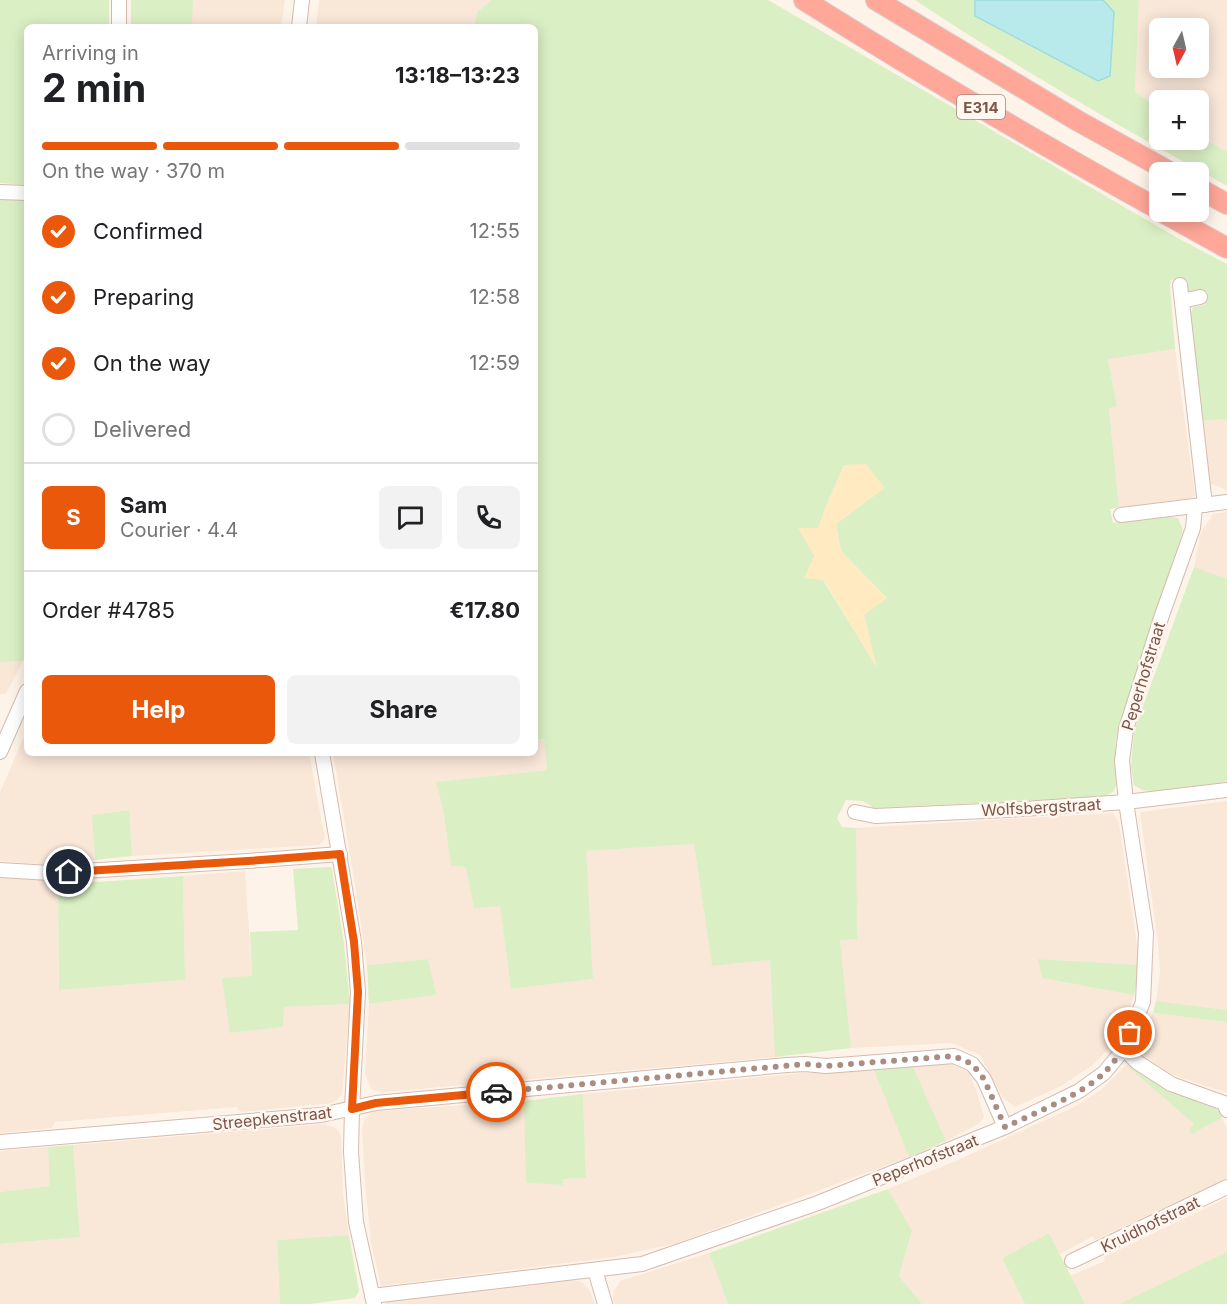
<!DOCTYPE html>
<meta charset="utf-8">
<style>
body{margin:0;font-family:Inter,sans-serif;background:#f2f2f2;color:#202124;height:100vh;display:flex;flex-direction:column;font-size:22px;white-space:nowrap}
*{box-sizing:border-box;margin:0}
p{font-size:20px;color:#757577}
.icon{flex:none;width:33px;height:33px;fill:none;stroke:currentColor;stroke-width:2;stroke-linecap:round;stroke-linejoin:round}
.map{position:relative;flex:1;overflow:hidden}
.details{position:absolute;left:24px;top:24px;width:514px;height:732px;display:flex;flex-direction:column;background:#fff;border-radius:9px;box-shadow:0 3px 15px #0003}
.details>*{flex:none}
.needle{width:39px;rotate:188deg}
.fabs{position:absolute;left:1149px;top:18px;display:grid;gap:12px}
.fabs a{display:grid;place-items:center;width:60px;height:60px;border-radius:9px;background:#fff;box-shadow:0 3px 15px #0003;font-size:30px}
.pin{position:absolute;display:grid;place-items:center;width:51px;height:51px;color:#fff;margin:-26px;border:3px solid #fff;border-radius:50%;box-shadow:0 2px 6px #0007}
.courier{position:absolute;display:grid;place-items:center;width:60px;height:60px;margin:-30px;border:4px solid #ea580c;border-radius:50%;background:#fff;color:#222;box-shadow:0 2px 8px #0007}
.head em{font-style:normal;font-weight:700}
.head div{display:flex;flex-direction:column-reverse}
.head{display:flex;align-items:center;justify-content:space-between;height:102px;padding:0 18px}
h1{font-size:39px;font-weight:700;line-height:45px}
.bar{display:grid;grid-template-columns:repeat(4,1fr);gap:9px 6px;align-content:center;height:72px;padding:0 18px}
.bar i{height:8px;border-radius:4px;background:#e0e0e0}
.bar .active{background:#ea580c}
.bar p{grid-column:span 4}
.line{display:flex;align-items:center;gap:15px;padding:0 18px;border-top:2px solid #e0e0e0}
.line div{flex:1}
.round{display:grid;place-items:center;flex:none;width:63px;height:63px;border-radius:9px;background:#f2f2f2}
ol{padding:0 18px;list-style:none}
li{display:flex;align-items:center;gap:18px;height:66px}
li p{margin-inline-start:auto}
li .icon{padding:6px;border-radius:50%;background:#ea580c;color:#fff;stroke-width:4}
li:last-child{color:#757577}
li i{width:33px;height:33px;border:3px solid #e0e0e0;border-radius:50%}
.action{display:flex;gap:12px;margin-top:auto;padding:12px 18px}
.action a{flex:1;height:69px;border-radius:9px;background:#ea580c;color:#fff;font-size:24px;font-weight:700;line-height:69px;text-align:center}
.action a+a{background:#f2f2f2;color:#202124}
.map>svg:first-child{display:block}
.residential{fill:#f9e7d8;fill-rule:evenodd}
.green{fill:#daefc4;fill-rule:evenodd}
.sand{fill:#ffeac1}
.water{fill:#b9eaeb;stroke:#9edcde;stroke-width:1.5}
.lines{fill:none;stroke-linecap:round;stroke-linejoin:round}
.minor-casing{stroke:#d5bbae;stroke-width:16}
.highway-casing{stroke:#dacfcc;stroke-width:22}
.minor{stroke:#fff;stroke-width:14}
.highway{stroke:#ffa799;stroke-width:20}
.done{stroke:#aa8c80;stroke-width:6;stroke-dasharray:0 10.8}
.route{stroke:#ea580c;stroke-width:8}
.labels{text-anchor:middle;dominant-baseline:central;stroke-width:5;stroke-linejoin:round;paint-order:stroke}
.shield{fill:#fff7f0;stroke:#a3857a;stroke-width:1.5}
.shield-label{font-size:15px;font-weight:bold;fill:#7c5448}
.street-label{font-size:16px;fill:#7c5448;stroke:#fff7f0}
</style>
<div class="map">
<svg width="1227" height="1304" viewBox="0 0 1227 1304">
<rect width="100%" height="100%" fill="#fef3e8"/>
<g class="residential">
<polygon points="193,0 285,0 281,27 246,27 191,23"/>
<polygon points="319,0 492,0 477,12 474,27 316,27"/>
<path d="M1139 0H1227V151H1224L1199 134 1198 100H1160L1159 108 1135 92ZM1160 28H1198V68H1160Z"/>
<polygon points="1175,349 1195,495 1192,498 1119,507 1109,409 1117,406 1108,358"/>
<polygon points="1227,419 1227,490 1209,483 1202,421"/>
<polygon points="1227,512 1227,580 1194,568 1200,535 1213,514"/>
<polygon points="23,661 6,694 0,694 0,662"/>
<polygon points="27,729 27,753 309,753 325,839 319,845 132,856 128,810 92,815 95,860 40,864 0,861 0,793"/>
<polygon points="544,739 547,770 436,782 443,809 451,866 466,867 500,905 511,989 593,979 585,851 694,844 712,966 770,960 775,1057 385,1092 372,1090 365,1075 369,1004 435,995 428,959 367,965 354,878 333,753 536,753 536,740"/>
<polygon points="1227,801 1227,1010 1156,1001 1160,972 1158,943 1140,812"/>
<polygon points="1113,813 1119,823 1140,965 1039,959 1042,978 1134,995 1122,1034 1093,1065 1061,1086 1015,1107 1002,1097 980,1055 952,1043 851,1048 840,940 856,938 856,828"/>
<polygon points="245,871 252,976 230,1033 283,1027 284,1007 350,1004 342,1095 333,1103 241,1112 236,1107 55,1122 52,1128 0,1133 0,877 58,880 59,990 185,980 183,876"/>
<polygon points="1153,1013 1227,1022 1227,1093 1170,1074 1136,1050"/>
<polygon points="951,1063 969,1073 977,1092 984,1117 978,1124 946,1141 912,1066"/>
<polygon points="1126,1065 1194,1124 1191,1133 1222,1118 1227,1128 1227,1178 1095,1240 1093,1236 1060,1254 1049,1233 1002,1258 1025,1304 922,1304 899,1276 912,1232 888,1189 958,1160 1076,1106 1101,1090"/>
<polygon points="874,1070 909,1157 677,1243 614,1257 381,1286 371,1242 365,1183 362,1129 365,1119 372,1112 407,1109 524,1101 527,1183 563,1185 563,1179 586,1178 583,1094 804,1073"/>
<polygon points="325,1124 337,1129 341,1136 343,1195 349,1235 277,1240 280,1304 0,1304 0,1244 80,1237 73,1145"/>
<polygon points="48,1147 51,1186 0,1192 0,1151"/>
<polygon points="1227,1198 1227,1252 1119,1304 1085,1304 1070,1276 1105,1261 1104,1257"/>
<polygon points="709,1253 728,1304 615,1304 613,1299 614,1291 620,1281"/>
<polygon points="572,1280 582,1282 589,1289 595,1304 386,1304 386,1302 543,1282"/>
</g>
<g class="green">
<polygon points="0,0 109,0 109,27 27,27 27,185 0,183"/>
<polygon points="131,0 193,0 192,23 246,27 131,27"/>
<path d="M492 0H768L1176 237 1227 264V419L1202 421 1190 317 1193 307 1205 305 1202 293H1190L1183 288 1181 278 1171 280 1170 285 1175 349 1108 359 1117 406 1109 409 1119 507 1110 509 1113 523 1161 516 1178 518 1183 530 1153 625 1131 689 1116 739 1115 757 1117 782 1114 791 1105 797 874 808 863 801 846 800 837 818 842 827 856 828 857 939 840 940 851 1048 775 1057 770 960 712 966 694 844 586 851 593 979 511 989 500 906 474 908 466 867 451 866 443 809 436 782 547 770 544 739 536 740V27H474L477 12ZM844 465 884 488 836 524 841 551 887 598 864 614 876 666 823 580 805 577 814 557 818 529 826 506Z"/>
<path d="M915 0H975V17L1098 81 1110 76 1114 12 1103 0H1139L1135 92 1159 108 1160 140H1198L1199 134 1224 151H1227V186C1121 127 1016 67 915 0Z"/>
<polygon points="0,199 27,200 27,652 23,661 0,662"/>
<polygon points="1194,567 1227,579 1227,782 1152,791 1142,790 1134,785 1131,767 1134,731"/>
<polygon points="129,810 132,856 95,860 92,815"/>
<polygon points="330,867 332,869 344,944 350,1004 284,1007 283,1027 230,1033 222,978 252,976 250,932 298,930 293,869"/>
<polygon points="183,876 185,980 59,990 58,880 98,882"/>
<polygon points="428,959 436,995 369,1004 367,965"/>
<polygon points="1038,959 1140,965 1134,995 1042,978"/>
<polygon points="1156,1001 1227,1010 1227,1022 1153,1013"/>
<polygon points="1130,1064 1161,1087 1219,1110 1222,1118 1191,1134 1189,1130 1194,1124 1126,1065"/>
<polygon points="912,1065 946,1141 909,1157 874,1070"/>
<polygon points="583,1094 586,1178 563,1179 563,1185 526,1183 524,1101"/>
<polygon points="73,1145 80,1237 0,1244 0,1192 50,1186 48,1147"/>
<polygon points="888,1189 912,1231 899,1276 922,1304 728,1304 709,1253"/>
<polygon points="1049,1233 1085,1304 1025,1304 1002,1258"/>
<polygon points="349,1235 359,1291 355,1298 310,1304 280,1304 277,1240"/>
<polygon points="1227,1252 1227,1304 1119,1304"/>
</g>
<polygon class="sand" points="866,464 885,488 836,524 841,551 887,598 864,615 877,668 824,580 804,578 814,556 798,528 818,528 826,506 844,465"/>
<polygon class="water" points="975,0 1103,0 1114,12 1110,76 1098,81 975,16"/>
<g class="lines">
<g class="minor-casing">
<g id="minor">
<polyline points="119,27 119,0"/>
<polyline points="299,27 302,0"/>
<polyline points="0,192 27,193"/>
<polyline points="1180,285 1205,505"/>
<polyline points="1182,301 1200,297"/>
<polyline points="1121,515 1227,502"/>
<polyline points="0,752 27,691"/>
<polyline points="322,753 354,942 358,992 352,1109 351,1152 356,1222 374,1304"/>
<polyline points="855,812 875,816 1007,810 1126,802 1227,790"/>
<polyline points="0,870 50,873 248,861 340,854"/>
<polyline points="1124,1049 1137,1062 1171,1084 1224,1103 1227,1110"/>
<polyline points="0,1142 321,1115 376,1103 787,1065 805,1064 826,1066 954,1056 972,1064 984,1079 1005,1127"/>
<polyline points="1072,1261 1227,1187"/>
<polyline points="595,1270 605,1304"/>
<polyline points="372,1296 642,1264 818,1203 1005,1127 1079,1091 1104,1073 1124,1049 1143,1002 1146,933 1126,802 1122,761 1126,729 1162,615 1193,528 1195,507"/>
</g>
</g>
<g class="highway-casing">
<g id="highway">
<path d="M804 0C921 74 1039 143 1160 210"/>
<polyline points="876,0 1078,121 1170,172"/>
<polyline points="1198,188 1227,204"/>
<polyline points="1162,212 1227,248"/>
</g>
</g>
<use href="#minor" class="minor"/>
<use href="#highway" class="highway"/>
</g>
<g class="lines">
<path class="done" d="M496 1092 805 1064 826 1066 954 1056 972 1064 984 1079 1005 1127C1035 1113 1081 1095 1104 1073 1116 1061 1124 1048 1130 1033"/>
<polyline class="route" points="69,872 248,861 340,854 354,942 358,992 352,1109 376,1103 496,1092"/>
</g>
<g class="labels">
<rect class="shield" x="957" y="95" width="48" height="24" rx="4.5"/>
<g class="shield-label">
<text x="981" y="107">E314</text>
</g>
<g class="street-label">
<text transform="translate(1143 676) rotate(-73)">Peperhofstraat</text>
<text transform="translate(1041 807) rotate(-3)">Wolfsbergstraat</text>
<text transform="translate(272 1118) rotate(-6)">Streepkenstraat</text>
<text transform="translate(925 1160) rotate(-22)">Peperhofstraat</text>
<text transform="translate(1150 1224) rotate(-26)">Kruidhofstraat</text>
</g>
</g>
</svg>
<div class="fabs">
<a><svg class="needle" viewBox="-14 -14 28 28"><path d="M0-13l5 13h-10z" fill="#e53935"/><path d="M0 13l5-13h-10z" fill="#757577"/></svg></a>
<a>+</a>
<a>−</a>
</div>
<div class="pin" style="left:1130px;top:1033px;background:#ea580c"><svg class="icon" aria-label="bag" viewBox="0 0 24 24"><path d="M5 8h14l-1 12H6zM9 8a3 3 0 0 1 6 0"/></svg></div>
<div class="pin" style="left:69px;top:872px;background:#1f2937"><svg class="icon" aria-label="home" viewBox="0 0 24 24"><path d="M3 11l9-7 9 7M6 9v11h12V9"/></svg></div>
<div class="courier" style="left:496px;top:1092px"><svg class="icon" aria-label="car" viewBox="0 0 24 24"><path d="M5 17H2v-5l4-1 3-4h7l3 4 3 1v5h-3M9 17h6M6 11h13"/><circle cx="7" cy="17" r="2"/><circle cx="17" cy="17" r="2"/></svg></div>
<section class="details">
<div class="head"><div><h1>2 min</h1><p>Arriving in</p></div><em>13:18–13:23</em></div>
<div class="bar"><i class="active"></i><i class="active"></i><i class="active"></i><i></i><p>On the way · 370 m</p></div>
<ol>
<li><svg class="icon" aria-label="check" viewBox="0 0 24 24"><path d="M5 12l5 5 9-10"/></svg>Confirmed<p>12:55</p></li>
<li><svg class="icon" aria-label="check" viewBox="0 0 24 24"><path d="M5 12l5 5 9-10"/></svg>Preparing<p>12:58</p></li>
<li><svg class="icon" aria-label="check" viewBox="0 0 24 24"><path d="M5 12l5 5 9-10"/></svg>On the way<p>12:59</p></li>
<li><i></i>Delivered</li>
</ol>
<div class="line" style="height:108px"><b class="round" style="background:#ea580c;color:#fff">S</b><div><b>Sam</b><p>Courier · 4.4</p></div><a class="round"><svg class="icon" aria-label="chat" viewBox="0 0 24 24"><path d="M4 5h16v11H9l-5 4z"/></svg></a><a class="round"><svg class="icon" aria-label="phone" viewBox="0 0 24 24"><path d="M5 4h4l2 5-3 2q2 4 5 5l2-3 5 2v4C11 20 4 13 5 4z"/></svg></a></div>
<div class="line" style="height:78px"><div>Order #4785</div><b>€17.80</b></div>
<div class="action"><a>Help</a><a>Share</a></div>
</section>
</div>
